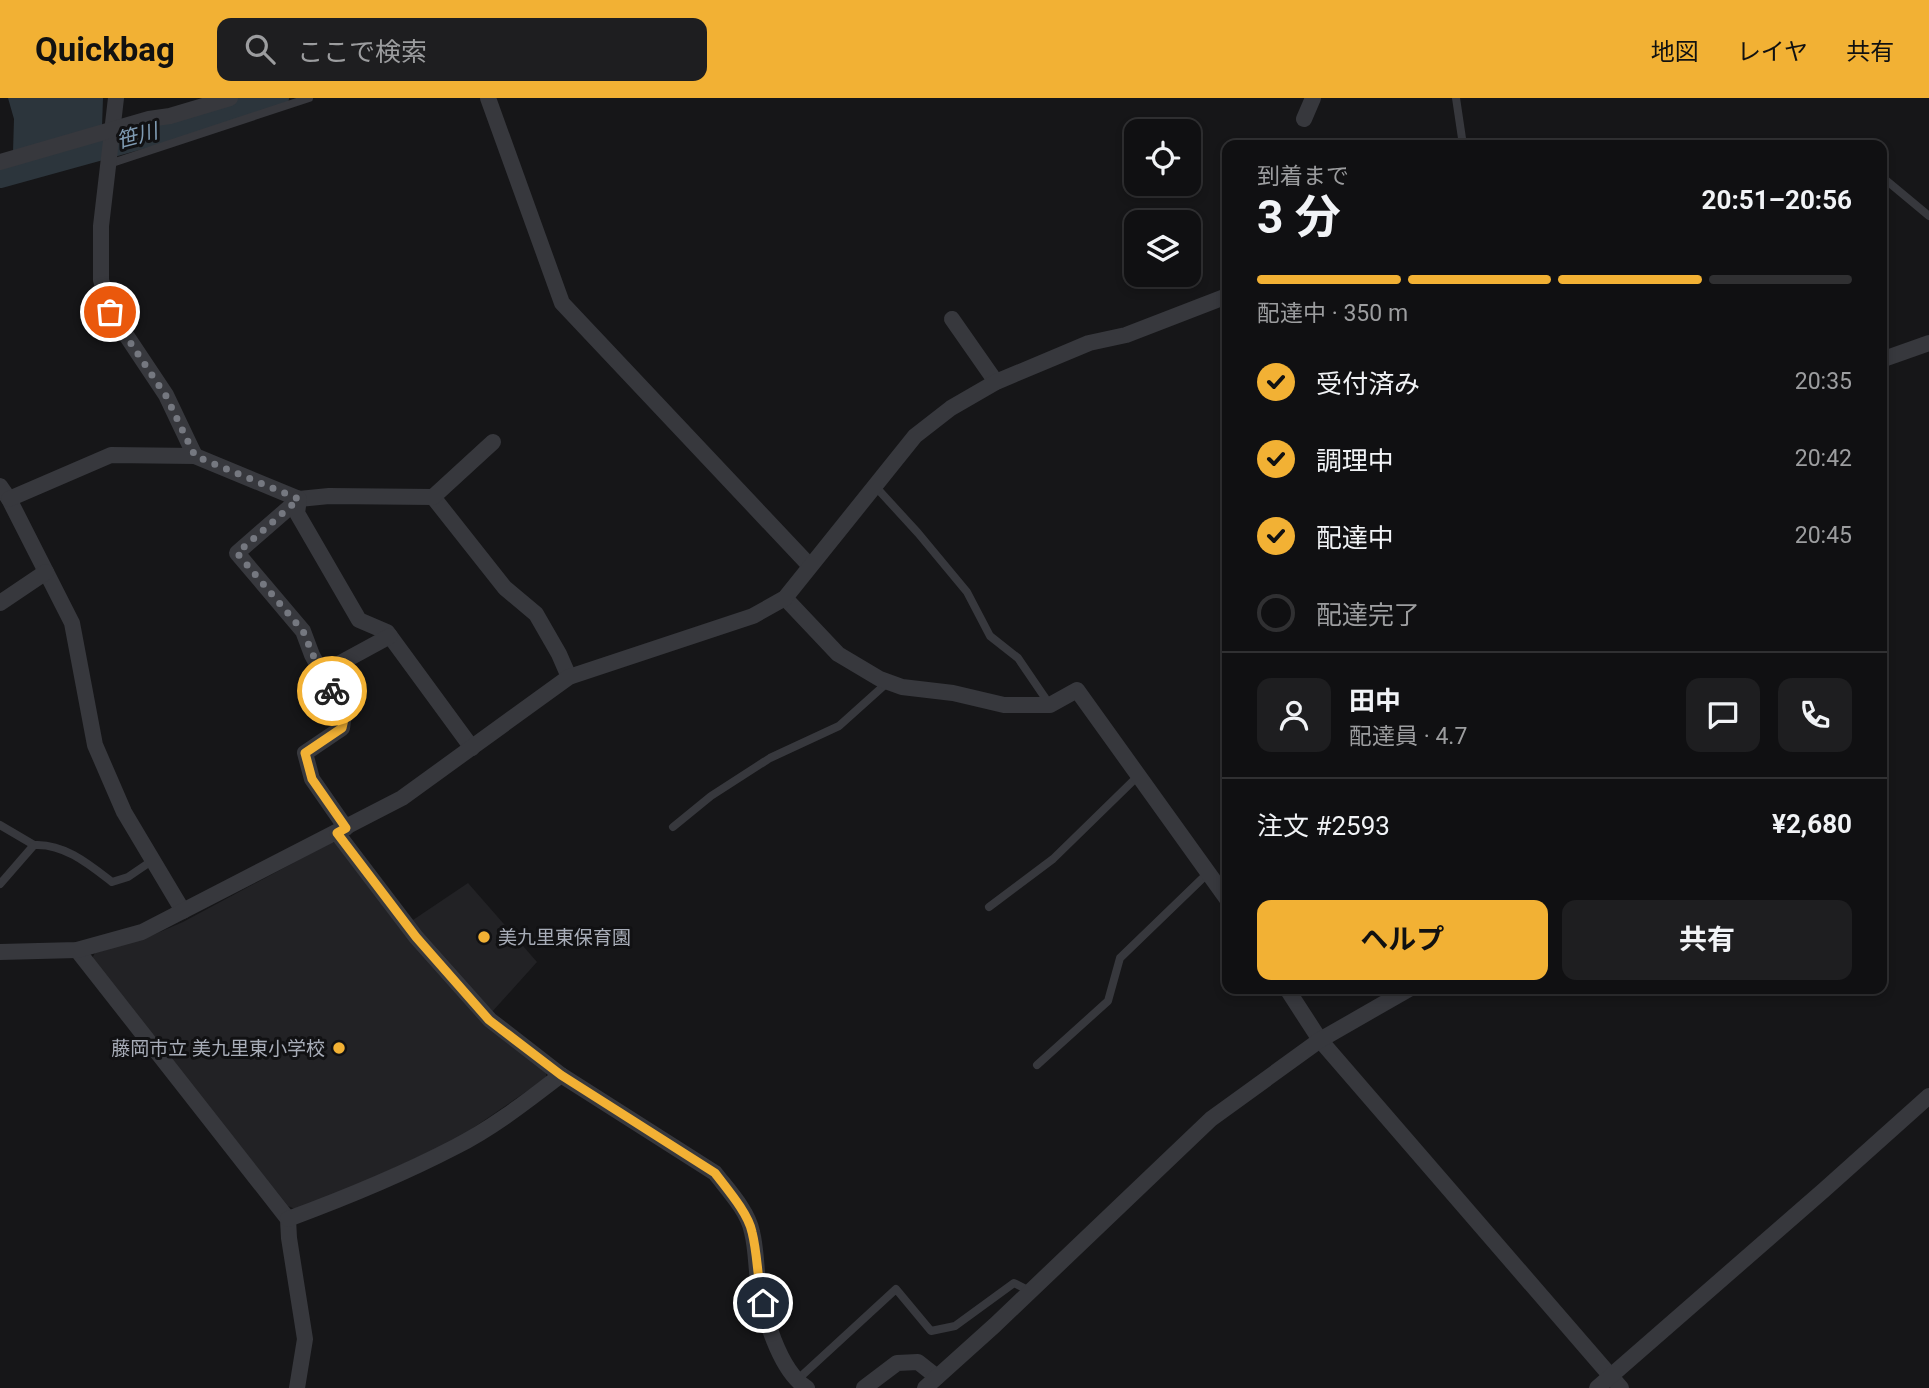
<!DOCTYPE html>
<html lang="ja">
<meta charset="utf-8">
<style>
body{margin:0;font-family:Roboto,"Noto Sans JP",sans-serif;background:#1e1e20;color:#f1f3f6;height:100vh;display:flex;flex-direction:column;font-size:26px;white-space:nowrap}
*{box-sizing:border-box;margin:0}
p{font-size:23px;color:#9c9d9f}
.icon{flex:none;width:38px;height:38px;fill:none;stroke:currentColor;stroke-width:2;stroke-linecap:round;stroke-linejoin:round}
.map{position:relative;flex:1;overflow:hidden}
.drawer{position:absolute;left:1222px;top:42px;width:665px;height:854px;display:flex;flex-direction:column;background:#101012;border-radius:14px;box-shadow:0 4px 10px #0003,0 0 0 2px #303032}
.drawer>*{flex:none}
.tools{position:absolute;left:1124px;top:21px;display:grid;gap:14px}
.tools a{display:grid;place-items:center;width:77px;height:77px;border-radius:14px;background:#101012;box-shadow:0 4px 10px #0003,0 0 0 2px #303032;font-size:35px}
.pin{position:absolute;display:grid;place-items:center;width:60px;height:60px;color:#fff;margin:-30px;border:4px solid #fff;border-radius:50%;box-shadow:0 2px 7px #0007}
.courier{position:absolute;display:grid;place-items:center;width:70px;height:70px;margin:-35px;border:5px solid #f2b134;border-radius:50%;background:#fff;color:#222;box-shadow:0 2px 9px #0007}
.overview em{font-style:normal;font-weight:700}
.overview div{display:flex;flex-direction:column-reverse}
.overview{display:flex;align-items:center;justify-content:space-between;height:119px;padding:0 35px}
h1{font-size:46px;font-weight:700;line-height:52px}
.bar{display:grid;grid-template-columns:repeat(4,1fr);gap:10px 7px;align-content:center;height:84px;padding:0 35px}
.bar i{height:9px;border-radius:5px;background:#303032}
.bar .on{background:#f2b134}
.bar p{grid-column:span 4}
.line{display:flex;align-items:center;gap:18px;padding:0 35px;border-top:2px solid #303032}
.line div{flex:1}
.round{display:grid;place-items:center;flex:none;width:74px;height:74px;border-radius:14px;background:#1e1e20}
ol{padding:0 35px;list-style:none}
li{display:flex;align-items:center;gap:21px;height:77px}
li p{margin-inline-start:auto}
li .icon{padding:7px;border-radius:50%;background:#f2b134;color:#111;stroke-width:4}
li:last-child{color:#9c9d9f}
li i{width:38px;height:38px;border:4px solid #303032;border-radius:50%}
.button{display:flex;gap:14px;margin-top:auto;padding:14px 35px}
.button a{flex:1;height:80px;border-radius:14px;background:#f2b134;color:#111;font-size:28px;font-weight:700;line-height:80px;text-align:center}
.button a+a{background:#1e1e20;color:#f1f3f6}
header{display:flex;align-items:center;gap:42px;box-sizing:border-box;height:98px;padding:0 35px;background:#f2b134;color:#111}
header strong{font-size:33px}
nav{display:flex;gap:38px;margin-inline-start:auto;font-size:24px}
.search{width:490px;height:63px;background:#1e1e20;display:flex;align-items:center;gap:18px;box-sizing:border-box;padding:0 24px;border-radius:14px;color:#9c9d9f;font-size:26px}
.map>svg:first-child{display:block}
.built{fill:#222225}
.water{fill:#2c353c}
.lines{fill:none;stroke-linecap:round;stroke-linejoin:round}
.river{stroke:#2c353c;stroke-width:28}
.lane{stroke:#37383d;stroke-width:8}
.street{stroke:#37383d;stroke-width:16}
.done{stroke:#757880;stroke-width:7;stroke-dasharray:0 12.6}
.route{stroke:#f2b134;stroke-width:9}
.poi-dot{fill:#f2b134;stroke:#111113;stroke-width:2.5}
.labels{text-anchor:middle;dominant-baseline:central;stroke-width:6;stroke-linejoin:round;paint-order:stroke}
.poi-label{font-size:19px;fill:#a8adb8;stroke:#111113;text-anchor:start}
.water-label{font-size:21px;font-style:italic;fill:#7f9bb3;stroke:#111113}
</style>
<header>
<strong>Quickbag</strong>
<div class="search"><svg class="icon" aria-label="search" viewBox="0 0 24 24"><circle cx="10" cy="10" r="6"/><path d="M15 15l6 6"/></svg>ここで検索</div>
<nav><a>地図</a><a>レイヤ</a><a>共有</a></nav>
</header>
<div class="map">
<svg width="1929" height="1290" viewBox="0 0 1929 1290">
<rect width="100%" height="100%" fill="#161618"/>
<g class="built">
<polygon points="332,744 340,746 546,973 546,980 457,1041 355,1088 297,1112 288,1108 91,862 95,855 148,839 183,824"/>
<polygon points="468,785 537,864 491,915 410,824"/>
</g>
<polygon class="water" points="8,0 103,0 102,29 13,54 14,21"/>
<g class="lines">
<polyline class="river" points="0,76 275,0"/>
<g class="lane">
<polyline points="1456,0 1463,47"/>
<polyline points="1636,47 1644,46"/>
<polyline points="109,66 309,0"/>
<polyline points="1881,78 1929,118"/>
<polyline points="874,387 918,435 967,494 990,538 1018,560 1050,607"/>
<polyline points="0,727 34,747"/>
<polyline points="673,729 711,698 770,660 839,628 888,584"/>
<path d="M0 786 34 747C64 745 90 767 112 784L128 779 153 762"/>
<polyline points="989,809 1053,761 1137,679"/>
<polyline points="1037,967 1108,903 1120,860 1208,775"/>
<polyline points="797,1282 896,1191 931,1233 955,1228 1014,1185 1030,1193"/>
</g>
<g class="street">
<polyline points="116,0 101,128 101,182 110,213 166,297 195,358"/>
<polyline points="488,0 562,205 810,468"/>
<polyline points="1304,21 1313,0"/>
<polyline points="0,64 149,21 170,18 230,0"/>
<polyline points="952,221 996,284"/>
<polyline points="1881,262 1929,245"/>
<polyline points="0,388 9,401 72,525 95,647 124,714 183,813"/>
<polyline points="433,399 505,490 536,516 559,556 569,579"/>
<polyline points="9,401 111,357 195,358 299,401 329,398 433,399 493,344"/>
<polyline points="299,401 237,455 303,533 312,557 344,616 342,630 305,655 312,681 346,730"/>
<polyline points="299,401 297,415 359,522 387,534 472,650"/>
<polyline points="785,500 838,556 880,581 902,589 953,595 1004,607 1050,607 1077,592 1227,801"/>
<polyline points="0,505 46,474"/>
<polyline points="322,575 390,538"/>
<polyline points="77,852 288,1121 289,1140 305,1241 297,1290"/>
<polyline points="0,854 77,852 142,834 402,700 569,579 753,518 785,500 915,338 951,310 996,284 1089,245 1126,237 1227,198"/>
<polyline points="1287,891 1320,942 1621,1290"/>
<path d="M561 977 715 1075C728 1092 748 1113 752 1134 756 1150 756 1167 758 1183 763 1215 779 1273 807 1290"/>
<path d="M288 1121C345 1100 401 1077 455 1049 493 1030 527 1003 561 977L490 922 416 839 337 735"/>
<polyline points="864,1290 897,1265 918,1264 937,1279"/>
<polyline points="925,1290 995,1227 1211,1021 1320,942 1409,891"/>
<polyline points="1597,1290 1824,1092 1929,998"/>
</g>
</g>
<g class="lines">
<polyline class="done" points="110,214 166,298 195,358 299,401 237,455 303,533 313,557 332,593"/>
<path class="route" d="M332 593 345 617 342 630 305 655 312 681 346 730 337 735 416 839 489 922 561 977 715 1075C727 1091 748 1115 752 1134 758 1158 757 1181 763 1205"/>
</g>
<g class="poi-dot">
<circle cx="484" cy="839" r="7"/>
<circle cx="339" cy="950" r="7"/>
</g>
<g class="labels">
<g class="poi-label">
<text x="498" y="839">美九里東保育園</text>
<text x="325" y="950" text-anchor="end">藤岡市立 美九里東小学校</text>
</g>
<g class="water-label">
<text transform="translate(137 38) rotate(-15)">笹川</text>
</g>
</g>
</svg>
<div class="tools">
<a><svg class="icon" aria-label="locate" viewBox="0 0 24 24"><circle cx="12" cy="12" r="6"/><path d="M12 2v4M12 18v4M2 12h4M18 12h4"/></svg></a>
<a><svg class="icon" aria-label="layers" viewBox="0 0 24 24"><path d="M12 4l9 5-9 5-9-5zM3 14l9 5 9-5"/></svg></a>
</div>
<div class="pin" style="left:110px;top:214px;background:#ea580c"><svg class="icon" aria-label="bag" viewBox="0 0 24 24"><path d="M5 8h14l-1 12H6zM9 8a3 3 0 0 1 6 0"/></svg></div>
<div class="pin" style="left:763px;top:1205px;background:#1f2937"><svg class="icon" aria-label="home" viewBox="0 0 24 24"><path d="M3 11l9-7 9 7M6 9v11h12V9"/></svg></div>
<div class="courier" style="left:332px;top:593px"><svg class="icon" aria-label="bike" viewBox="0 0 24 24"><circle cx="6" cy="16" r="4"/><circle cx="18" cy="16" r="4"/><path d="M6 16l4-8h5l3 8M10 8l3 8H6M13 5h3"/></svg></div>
<section class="drawer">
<div class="overview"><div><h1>3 分</h1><p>到着まで</p></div><em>20:51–20:56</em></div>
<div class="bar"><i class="on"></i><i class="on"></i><i class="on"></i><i></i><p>配達中 · 350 m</p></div>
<ol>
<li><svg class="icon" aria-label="check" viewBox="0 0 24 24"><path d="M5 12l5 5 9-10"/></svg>受付済み<p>20:35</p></li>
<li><svg class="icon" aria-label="check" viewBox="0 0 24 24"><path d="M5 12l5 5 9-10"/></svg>調理中<p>20:42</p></li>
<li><svg class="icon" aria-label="check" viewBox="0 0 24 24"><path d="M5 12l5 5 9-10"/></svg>配達中<p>20:45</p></li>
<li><i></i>配達完了</li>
</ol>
<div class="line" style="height:126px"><a class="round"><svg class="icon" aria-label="person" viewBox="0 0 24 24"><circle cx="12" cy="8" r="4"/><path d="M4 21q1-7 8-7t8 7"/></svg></a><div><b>田中</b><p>配達員 · 4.7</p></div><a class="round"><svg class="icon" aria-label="chat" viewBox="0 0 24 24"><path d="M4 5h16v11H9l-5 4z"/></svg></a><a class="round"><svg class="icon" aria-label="phone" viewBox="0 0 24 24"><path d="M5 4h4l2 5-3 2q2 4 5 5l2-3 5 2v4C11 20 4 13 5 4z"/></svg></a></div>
<div class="line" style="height:91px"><div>注文 #2593</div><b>¥2,680</b></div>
<div class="button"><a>ヘルプ</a><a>共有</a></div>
</section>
</div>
